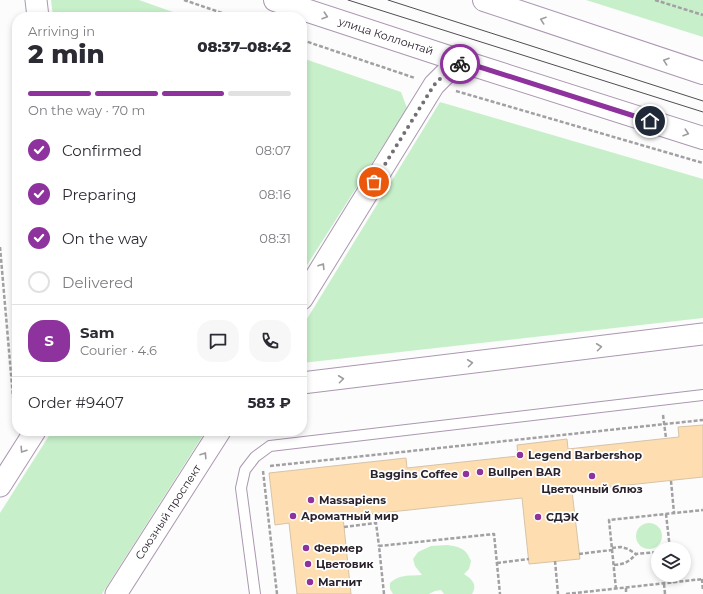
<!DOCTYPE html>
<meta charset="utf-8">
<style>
body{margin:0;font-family:Montserrat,sans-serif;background:#f7f7f7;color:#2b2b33;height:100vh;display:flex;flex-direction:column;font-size:15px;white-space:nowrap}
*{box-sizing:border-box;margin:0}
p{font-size:13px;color:#7c7c81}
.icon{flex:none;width:22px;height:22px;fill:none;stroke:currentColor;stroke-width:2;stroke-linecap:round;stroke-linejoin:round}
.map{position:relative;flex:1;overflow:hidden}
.details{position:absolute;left:12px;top:12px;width:295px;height:424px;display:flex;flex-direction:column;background:#fff;border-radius:16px;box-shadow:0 2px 6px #0003}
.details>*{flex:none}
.fabs{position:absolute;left:651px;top:542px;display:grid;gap:8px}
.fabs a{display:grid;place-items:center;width:40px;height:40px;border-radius:50%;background:#fff;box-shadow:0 2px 6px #0003;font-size:20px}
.pin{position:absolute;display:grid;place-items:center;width:34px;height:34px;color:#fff;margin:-17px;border:2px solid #fff;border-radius:50%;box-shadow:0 1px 4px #0007}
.courier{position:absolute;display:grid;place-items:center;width:40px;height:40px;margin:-20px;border:3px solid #8e329d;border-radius:50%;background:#fff;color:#222;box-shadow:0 1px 5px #0007}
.headline em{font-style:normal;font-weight:800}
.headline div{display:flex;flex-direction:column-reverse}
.headline{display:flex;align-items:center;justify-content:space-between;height:68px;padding:0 16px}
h1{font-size:26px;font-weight:800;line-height:30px}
.bar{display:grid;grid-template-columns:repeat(4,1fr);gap:6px 4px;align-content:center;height:48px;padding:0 16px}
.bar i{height:5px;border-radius:3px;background:#e1e1e2}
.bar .current{background:#8e329d}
.bar p{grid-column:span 4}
.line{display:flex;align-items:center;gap:10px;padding:0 16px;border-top:1px solid #e1e1e2}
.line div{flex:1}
.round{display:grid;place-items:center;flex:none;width:42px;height:42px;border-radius:16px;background:#f7f7f7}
ol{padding:0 16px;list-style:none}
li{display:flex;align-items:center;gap:12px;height:44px}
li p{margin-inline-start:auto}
li .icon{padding:4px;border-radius:50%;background:#8e329d;color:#fff;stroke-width:4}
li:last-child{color:#7c7c81}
li i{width:22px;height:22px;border:2px solid #e1e1e2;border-radius:50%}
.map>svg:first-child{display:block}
.green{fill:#c7f0ca}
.building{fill:#fedeb1;stroke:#d6c3a8}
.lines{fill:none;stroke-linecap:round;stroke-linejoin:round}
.lane-casing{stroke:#ab97b0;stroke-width:12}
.street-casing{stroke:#ab97b0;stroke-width:23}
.secondary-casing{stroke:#ab97b0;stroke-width:24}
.path{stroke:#a3a0a4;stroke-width:2.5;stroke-dasharray:4 2;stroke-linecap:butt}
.lane{stroke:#fff;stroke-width:10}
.street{stroke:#fff;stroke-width:21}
.secondary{stroke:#fff;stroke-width:22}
.tram{stroke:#524c54;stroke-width:1}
.oneway{stroke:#9f9ca0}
.done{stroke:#746e75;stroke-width:4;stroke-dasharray:0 7.2}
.route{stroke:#8e329d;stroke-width:5}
.poi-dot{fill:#8e329d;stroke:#fff;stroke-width:1.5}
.labels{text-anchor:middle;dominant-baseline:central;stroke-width:3.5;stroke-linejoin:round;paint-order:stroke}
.street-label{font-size:11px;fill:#2a222c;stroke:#fff}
.poi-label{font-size:11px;font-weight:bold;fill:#2a222c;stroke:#fff;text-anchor:start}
</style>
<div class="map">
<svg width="703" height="594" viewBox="0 0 703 594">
<rect width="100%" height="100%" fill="#fcfcfc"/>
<g class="green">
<polygon points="51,0 139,0 187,17 53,17"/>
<polygon points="586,0 703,0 703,37"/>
<polygon points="302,58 401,92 407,108 302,273"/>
<polygon points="440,102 703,179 703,318 302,363 302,327"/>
<polygon points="52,431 203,435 102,594 0,594 0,513"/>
<circle cx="649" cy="536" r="13"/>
<path d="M447 545C460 547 466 548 471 561L469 569 464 574C472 579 478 585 472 594H444L441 590 435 591 429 594H393L390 589V583C400 574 409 576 422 575L415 566 413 559 418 552 431 546Z"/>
</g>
<polygon class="building" points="703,425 703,477 572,491 580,559 529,564 522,498 343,517 351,594 297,594 289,523 275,525 269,473 406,458 407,468 518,456 517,445 567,439 568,449 679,437 678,427"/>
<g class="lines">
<g class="lane-casing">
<polyline id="lane" points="255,594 241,488 245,470 255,457 270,446 703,395"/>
</g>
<g class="street-casing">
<g id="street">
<polyline points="36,0 38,17"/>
<polyline points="302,299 434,85 447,72 464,62"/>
<polyline points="302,383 703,334"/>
<polyline points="0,486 35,431"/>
<polyline points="116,594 220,431"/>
</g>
</g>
<g class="secondary-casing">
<g id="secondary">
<polyline points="275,0 464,62 703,138"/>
<polyline points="484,0 703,73"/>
</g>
</g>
<g class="path">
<polyline points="184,0 234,17"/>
<polyline points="655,0 703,15"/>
<polyline points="302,40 415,78"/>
<polyline points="456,91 703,163"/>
<polyline points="0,247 13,397 17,399"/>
<polyline points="663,415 666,438"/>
<polyline points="270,466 703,420"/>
<polyline points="263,471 277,594"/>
<polyline points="671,481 674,513"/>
<polyline points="666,514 670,549"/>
<polyline points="344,527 376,523 379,546"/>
<polyline points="612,548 621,547 628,549 636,554 658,552"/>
<polyline points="579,554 612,550"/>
<polyline points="555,561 558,594"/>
<polyline points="497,563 529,559"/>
<path d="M614 565C625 564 629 562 636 554"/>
<polyline points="673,575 674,583"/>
<polyline points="702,579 703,591"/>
<polyline points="664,584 665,594"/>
<polyline points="626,588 626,594"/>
<polyline points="616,589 609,520 703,510"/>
<polyline points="384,594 379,546 494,534 500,594"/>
<polyline points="566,594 703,579"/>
</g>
<use href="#lane" class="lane"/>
<use href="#street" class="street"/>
<use href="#secondary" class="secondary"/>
<g class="tram">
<polyline points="348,0 703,112"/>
<polyline points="388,0 703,101"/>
</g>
</g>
<defs><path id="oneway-chevron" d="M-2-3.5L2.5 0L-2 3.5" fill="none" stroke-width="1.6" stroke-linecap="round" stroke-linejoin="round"/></defs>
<g class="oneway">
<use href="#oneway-chevron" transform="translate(325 16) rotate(18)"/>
<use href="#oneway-chevron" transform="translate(543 20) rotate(-161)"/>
<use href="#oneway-chevron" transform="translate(666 61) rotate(-161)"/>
<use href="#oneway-chevron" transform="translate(686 133) rotate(18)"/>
<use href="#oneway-chevron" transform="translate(322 266) rotate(-58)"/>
<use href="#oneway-chevron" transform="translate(599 347) rotate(-7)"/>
<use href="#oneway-chevron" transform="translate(470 363) rotate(-7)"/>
<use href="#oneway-chevron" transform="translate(341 379) rotate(-7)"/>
<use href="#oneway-chevron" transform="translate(23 450) rotate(123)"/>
<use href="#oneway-chevron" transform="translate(204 455) rotate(-57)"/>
</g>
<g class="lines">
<polyline class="done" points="374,182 434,85 447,72 460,64"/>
<polyline class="route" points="460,64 464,62 650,121"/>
</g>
<g class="poi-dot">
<circle cx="520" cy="455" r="4"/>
<circle cx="480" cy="472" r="4"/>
<circle cx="466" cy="474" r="4"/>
<circle cx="592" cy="476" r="4"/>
<circle cx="311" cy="500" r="4"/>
<circle cx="293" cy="516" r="4"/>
<circle cx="538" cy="517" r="4"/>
<circle cx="306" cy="548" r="4"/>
<circle cx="308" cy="564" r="4"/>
<circle cx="310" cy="582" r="4"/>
</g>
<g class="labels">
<g class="street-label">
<text transform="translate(386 36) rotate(18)">улица Коллонтай</text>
<text transform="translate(168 512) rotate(-57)">Союзный проспект</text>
</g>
<g class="poi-label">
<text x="528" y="455">Legend Barbershop</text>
<text x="488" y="472">Bullpen BAR</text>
<text x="458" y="474" text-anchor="end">Baggins Coffee</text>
<text x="592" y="489" text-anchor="middle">Цветочный блюз</text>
<text x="319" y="500">Massapiens</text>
<text x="301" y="516">Ароматный мир</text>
<text x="546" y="517">СДЭК</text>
<text x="314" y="548">Фермер</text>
<text x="316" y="564">Цветовик</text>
<text x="318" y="582">Магнит</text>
</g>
</g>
</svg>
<div class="fabs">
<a><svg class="icon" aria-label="layers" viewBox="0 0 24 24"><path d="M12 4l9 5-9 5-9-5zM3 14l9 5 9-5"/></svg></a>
</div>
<div class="pin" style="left:374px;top:182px;background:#ea580c"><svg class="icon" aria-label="bag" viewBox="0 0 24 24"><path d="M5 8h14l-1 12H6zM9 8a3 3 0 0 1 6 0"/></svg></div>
<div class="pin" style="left:650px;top:121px;background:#1f2937"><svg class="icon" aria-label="home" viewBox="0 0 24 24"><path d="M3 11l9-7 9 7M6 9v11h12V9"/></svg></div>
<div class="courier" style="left:460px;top:64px"><svg class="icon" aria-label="bike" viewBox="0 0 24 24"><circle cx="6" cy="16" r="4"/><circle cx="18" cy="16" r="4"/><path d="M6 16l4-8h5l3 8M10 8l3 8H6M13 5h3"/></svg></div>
<section class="details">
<div class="headline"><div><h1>2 min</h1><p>Arriving in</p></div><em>08:37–08:42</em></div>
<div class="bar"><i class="current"></i><i class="current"></i><i class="current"></i><i></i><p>On the way · 70 m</p></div>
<ol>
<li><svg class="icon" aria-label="check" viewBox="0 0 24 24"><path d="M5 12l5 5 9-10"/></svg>Confirmed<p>08:07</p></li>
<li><svg class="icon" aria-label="check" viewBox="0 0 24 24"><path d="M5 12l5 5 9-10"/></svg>Preparing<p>08:16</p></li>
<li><svg class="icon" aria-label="check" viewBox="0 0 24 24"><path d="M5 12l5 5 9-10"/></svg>On the way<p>08:31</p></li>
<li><i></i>Delivered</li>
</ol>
<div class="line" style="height:72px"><b class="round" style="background:#8e329d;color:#fff">S</b><div><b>Sam</b><p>Courier · 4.6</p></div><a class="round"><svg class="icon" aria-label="chat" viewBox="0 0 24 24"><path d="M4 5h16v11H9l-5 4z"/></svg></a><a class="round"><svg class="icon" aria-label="phone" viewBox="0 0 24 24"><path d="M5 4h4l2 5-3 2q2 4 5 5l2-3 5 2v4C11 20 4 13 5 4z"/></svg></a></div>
<div class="line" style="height:52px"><div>Order #9407</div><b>583 ₽</b></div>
</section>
</div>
